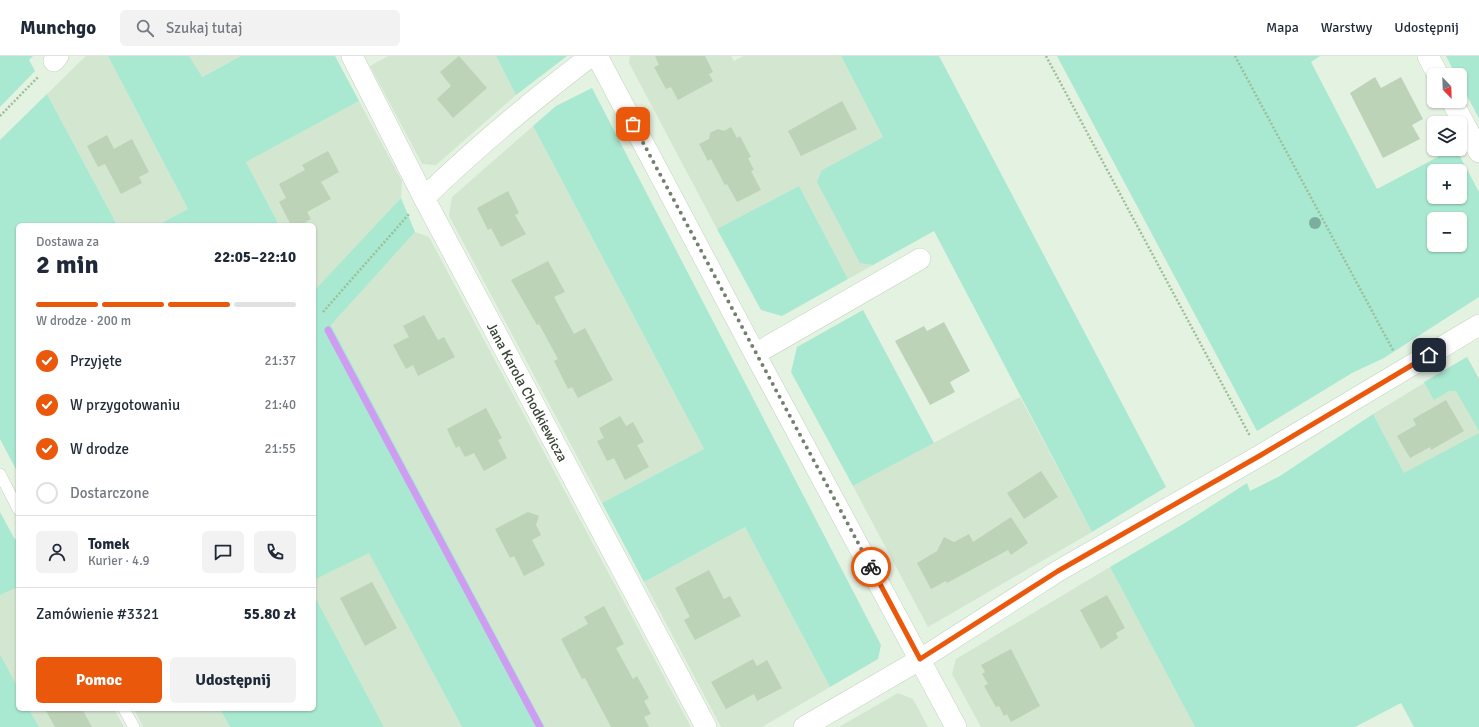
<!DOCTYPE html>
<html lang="pl">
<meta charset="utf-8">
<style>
body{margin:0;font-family:Signika,sans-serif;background:#f2f2f3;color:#1f2937;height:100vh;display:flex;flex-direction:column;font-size:15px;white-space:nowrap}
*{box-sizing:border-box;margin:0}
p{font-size:13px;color:#747a83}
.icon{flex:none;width:22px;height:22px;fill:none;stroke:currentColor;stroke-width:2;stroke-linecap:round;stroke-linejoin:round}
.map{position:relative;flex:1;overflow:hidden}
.sheet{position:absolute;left:16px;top:167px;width:300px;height:488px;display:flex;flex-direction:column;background:#fff;border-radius:6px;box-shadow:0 1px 3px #0004}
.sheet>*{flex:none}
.needle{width:26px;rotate:157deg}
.tools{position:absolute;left:1427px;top:12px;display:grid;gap:8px}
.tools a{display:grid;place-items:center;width:40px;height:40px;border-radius:6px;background:#fff;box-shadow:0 1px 3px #0004;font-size:20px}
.pin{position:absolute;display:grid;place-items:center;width:34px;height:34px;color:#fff;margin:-17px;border-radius:8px;box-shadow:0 2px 6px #0006}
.courier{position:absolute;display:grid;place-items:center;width:40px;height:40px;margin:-20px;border:3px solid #ea580c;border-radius:50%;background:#fff;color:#222;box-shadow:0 1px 5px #0007}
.summary em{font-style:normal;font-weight:800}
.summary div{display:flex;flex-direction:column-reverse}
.summary{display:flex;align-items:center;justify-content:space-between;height:68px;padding:0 20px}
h1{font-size:26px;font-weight:800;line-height:30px}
.bar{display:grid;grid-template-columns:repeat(4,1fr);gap:6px 4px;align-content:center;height:48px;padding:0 20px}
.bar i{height:5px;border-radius:3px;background:#e0e1e3}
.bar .selected{background:#ea580c}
.bar p{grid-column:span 4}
.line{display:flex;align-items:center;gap:10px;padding:0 20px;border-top:1px solid #e0e1e3}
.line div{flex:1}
.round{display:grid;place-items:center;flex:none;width:42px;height:42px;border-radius:6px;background:#f2f2f3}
ol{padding:0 20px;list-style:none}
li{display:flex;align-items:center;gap:12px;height:44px}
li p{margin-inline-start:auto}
li .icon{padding:4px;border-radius:50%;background:#ea580c;color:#fff;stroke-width:4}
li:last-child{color:#747a83}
li i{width:22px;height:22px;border:2px solid #e0e1e3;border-radius:50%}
.action{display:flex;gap:8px;margin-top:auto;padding:8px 20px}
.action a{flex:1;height:46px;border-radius:6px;background:#ea580c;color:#fff;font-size:16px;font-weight:800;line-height:46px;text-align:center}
.action a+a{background:#f2f2f3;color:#1f2937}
header{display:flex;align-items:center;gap:24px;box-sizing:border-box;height:56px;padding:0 20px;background:#fff;border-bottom:1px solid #e0e1e3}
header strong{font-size:19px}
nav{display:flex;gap:22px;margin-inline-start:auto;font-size:14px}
.search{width:280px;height:36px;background:#f2f2f3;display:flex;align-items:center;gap:10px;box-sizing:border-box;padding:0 14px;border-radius:6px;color:#747a83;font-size:15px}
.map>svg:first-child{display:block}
.residential{fill:#d3e6d0}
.green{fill:#a9e8d1;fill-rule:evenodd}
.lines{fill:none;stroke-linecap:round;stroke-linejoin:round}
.stream{stroke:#ce9cf1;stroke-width:7}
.building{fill:#bdd3b8}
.lane-casing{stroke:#c0d5bc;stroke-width:12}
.street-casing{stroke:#c0d5bc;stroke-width:22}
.path{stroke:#9dbf96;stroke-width:2.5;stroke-dasharray:2 2;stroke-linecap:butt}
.lane{stroke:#fff;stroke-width:11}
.street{stroke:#fff;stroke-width:21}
.tree{fill:#7cad9e}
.done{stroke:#738070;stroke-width:4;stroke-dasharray:0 7.2}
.route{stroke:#ea580c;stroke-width:5}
.labels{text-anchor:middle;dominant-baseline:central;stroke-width:3;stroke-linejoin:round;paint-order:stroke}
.street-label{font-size:14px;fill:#364333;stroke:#fff}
</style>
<header>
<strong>Munchgo</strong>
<div class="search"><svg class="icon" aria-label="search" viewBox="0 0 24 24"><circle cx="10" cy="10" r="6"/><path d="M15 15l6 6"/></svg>Szukaj tutaj</div>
<nav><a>Mapa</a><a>Warstwy</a><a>Udostępnij</a></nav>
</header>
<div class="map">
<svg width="1479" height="671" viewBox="0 0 1479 671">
<rect width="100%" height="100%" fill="#e4f2e2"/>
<g class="residential">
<polygon points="86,0 108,0 188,153 158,169 117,169 47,38"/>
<polygon points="189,0 241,0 201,21"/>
<polygon points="388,0 496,0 516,39 436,109 422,108 370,10"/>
<polygon points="630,0 731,0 734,5 743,0 841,0 883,81 822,114 860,206 873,209 848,223 799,130 717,173 629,7"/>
<polygon points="359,45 402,125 401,142 314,236 314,169 279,169 246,106"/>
<polygon points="533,70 704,393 602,447 449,160 452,141"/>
<polygon points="415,176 429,181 691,671 545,671 331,269"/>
<polygon points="1467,301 1479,323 1479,561 1373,358"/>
<polygon points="1020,341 1092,476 928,571 853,430"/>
<polygon points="745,471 830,631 762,671 721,671 644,526"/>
<polygon points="369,497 462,671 384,671 314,539 314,524"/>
<polygon points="1110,511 1195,671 981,671 952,618 956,603"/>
<polygon points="18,531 18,632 0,598 0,539"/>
<polygon points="898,637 913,643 928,671 839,671"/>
<polygon points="29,653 114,653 124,671 39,671"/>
<polygon points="134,653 220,653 230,671 143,671"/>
</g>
<g class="green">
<polygon points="0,0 33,0 29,4 35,15 0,51"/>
<polygon points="108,0 189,0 202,21 241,0 335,0 359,45 246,106 279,169 158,169 188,153"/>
<polygon points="496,0 567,0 516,39"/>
<polygon points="841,0 939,0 1166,431 1092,476 934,175 873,209 860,207 817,126 822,114 883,81"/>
<path d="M1057 0H1320L1311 6 1377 133 1453 93H1456L1479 136V241L1384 302 1352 317 1257 375ZM1434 115H1460V141H1434ZM1434 163H1460V189H1434Z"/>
<polygon points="1446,0 1479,0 1479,62 1460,27 1460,19 1456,19"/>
<polygon points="592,32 881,589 878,603 830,631 745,471 644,526 602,447 704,393 533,70 556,50"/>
<polygon points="47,38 117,169 18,169 18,417 0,383 0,84"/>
<polygon points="799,130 848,223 782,260 761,254 717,173"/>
<polygon points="401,142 415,176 331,269 545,671 462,671 369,497 314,524 314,235"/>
<polygon points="863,254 934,387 853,430 791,316 797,291"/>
<polygon points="1467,301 1479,323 1479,375 1456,335 1449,335 1434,344 1424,326"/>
<polygon points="1373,358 1404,417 1479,377 1479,671 1414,671 1401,647 1355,671 1195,671 1110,511 1185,467 1247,427 1250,435 1280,420"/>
<polygon points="0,456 14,482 18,485 18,531 0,539"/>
<polygon points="314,539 384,671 230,671 220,653 314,653"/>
<polygon points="0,598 18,632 18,653 29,653 39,671 0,671"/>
</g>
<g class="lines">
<polyline class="stream" points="328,274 540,671"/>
</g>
<g class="building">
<polygon points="459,0 487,32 453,62 437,43 451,30 440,16"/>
<polygon points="655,0 705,0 713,16 709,18 713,25 678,44 671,31 666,33 654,11 659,9"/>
<polygon points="1375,21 1381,32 1401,21 1423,63 1412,69 1420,83 1383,102 1350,37"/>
<polygon points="842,45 857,73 801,100 788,75"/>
<polygon points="731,71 737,82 740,80 751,101 748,102 754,114 751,115 761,134 737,146 727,128 725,129 711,103 708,105 699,88 709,83 710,77 718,73 724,75"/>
<polygon points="107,79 114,93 132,83 149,116 139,121 142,127 121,138 105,108 98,111 87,90"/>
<polygon points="328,95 339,116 321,126 331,143 307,156 311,163 301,169 291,169 279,146 286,142 279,128 305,114 302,109"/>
<polygon points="508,135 519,157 515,159 526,178 501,191 491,172 488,174 477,152"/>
<polygon points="548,205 565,236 554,241 574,278 585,272 613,324 578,342 572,331 568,333 554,305 558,303 539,268 537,269 511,224"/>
<polygon points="424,259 438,284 444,281 455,301 418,320 413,309 406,313 393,289 409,281 403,270"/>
<polygon points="944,266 970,315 950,326 955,336 930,349 895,285 924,270 927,275"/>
<polygon points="1446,344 1464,375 1431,394 1430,391 1410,402 1397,380 1416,369 1413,363"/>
<polygon points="486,352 502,382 498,384 507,402 484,415 474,397 465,401 459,390 456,392 447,373"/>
<polygon points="620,360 626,370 633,366 644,386 637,389 649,411 625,424 614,402 607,405 597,385 604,382 599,372"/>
<polygon points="1041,415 1058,441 1024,463 1007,437"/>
<polygon points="528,456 539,460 536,469 541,479 532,484 545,509 524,520 514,500 510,502 495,473"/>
<polygon points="1011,461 1028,487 1011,499 1008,494 947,527 946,525 931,533 917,507 937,495 944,481 954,486 969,478 973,486"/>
<polygon points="709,514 724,543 730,540 741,560 695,584 684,564 690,561 675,532"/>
<polygon points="372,526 397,572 365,590 340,542"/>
<polygon points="1107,539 1125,572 1116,577 1118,582 1101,593 1080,554"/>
<polygon points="604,550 624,588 616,592 633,623 637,620 649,642 644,645 651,658 644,661 649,671 611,671 585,622 582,623 561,583 588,568 584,561"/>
<polygon points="1011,593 1040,650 1011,666 1007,658 1004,660 999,650 996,651 984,630 988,628 982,618 985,616 981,609"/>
<polygon points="753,603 757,610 767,604 782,632 757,645 754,638 726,653 711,626"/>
<polygon points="45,653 82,653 92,671 55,671"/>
</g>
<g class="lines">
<g class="lane-casing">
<g id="lane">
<polyline points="0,418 18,453"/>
<polyline points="124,653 134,671"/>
</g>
</g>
<g class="street-casing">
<g id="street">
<path id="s1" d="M352 0 424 142 706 671"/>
<polyline points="597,0 755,298 956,671"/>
<polyline points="1428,0 1438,19"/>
<polyline points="54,5 58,0"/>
<polyline points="1452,45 1479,96"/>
<path d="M424 142C476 91 533 44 591 0"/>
<polyline points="755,298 920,203"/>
<polyline points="804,671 921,603 1058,515 1261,399 1479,269"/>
</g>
</g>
<g class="path">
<polyline points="1046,0 1250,380"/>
<polyline points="1235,0 1394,296"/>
<polyline points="0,60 39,20"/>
<polyline points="323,256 409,158"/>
</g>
<use href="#lane" class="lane"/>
<use href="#street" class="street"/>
</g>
<circle class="tree" cx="1315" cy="167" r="6"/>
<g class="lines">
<polyline class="done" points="633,68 871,511"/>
<polyline class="route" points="871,511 920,603 1058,515 1261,399 1429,299"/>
</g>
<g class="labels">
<g class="street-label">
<text stroke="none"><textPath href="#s1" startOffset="379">Jana Karola Chodkiewicza</textPath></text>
</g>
</g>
</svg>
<div class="tools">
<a><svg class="needle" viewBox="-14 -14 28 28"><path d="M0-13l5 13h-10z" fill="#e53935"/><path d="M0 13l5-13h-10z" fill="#747a83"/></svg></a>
<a><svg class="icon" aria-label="layers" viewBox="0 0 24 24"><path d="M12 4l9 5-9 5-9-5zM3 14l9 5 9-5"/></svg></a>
<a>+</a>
<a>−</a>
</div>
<div class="pin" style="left:633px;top:68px;background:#ea580c"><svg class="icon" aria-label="bag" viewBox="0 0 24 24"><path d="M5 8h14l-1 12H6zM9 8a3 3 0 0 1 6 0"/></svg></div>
<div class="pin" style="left:1429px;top:299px;background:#1f2937"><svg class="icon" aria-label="home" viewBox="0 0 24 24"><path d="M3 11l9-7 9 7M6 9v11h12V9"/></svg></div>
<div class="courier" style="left:871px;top:511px"><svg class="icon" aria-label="bike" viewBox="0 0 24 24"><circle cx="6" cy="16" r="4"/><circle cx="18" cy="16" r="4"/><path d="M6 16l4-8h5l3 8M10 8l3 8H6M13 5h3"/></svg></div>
<section class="sheet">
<div class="summary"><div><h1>2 min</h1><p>Dostawa za</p></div><em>22:05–22:10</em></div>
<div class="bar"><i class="selected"></i><i class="selected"></i><i class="selected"></i><i></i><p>W drodze · 200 m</p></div>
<ol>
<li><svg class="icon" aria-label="check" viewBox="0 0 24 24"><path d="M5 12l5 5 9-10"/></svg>Przyjęte<p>21:37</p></li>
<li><svg class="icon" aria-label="check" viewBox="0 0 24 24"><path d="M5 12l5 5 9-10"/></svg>W przygotowaniu<p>21:40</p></li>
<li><svg class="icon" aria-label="check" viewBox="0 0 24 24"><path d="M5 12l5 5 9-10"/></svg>W drodze<p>21:55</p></li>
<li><i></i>Dostarczone</li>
</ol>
<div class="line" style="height:72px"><a class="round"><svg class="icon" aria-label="person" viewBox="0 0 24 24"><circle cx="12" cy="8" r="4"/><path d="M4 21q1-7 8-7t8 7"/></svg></a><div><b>Tomek</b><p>Kurier · 4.9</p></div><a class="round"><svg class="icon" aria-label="chat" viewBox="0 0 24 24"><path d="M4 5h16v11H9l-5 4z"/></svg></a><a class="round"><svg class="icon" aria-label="phone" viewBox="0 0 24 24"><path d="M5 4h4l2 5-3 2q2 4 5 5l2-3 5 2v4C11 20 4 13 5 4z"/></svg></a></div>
<div class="line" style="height:52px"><div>Zamówienie #3321</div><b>55.80 zł</b></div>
<div class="action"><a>Pomoc</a><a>Udostępnij</a></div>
</section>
</div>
